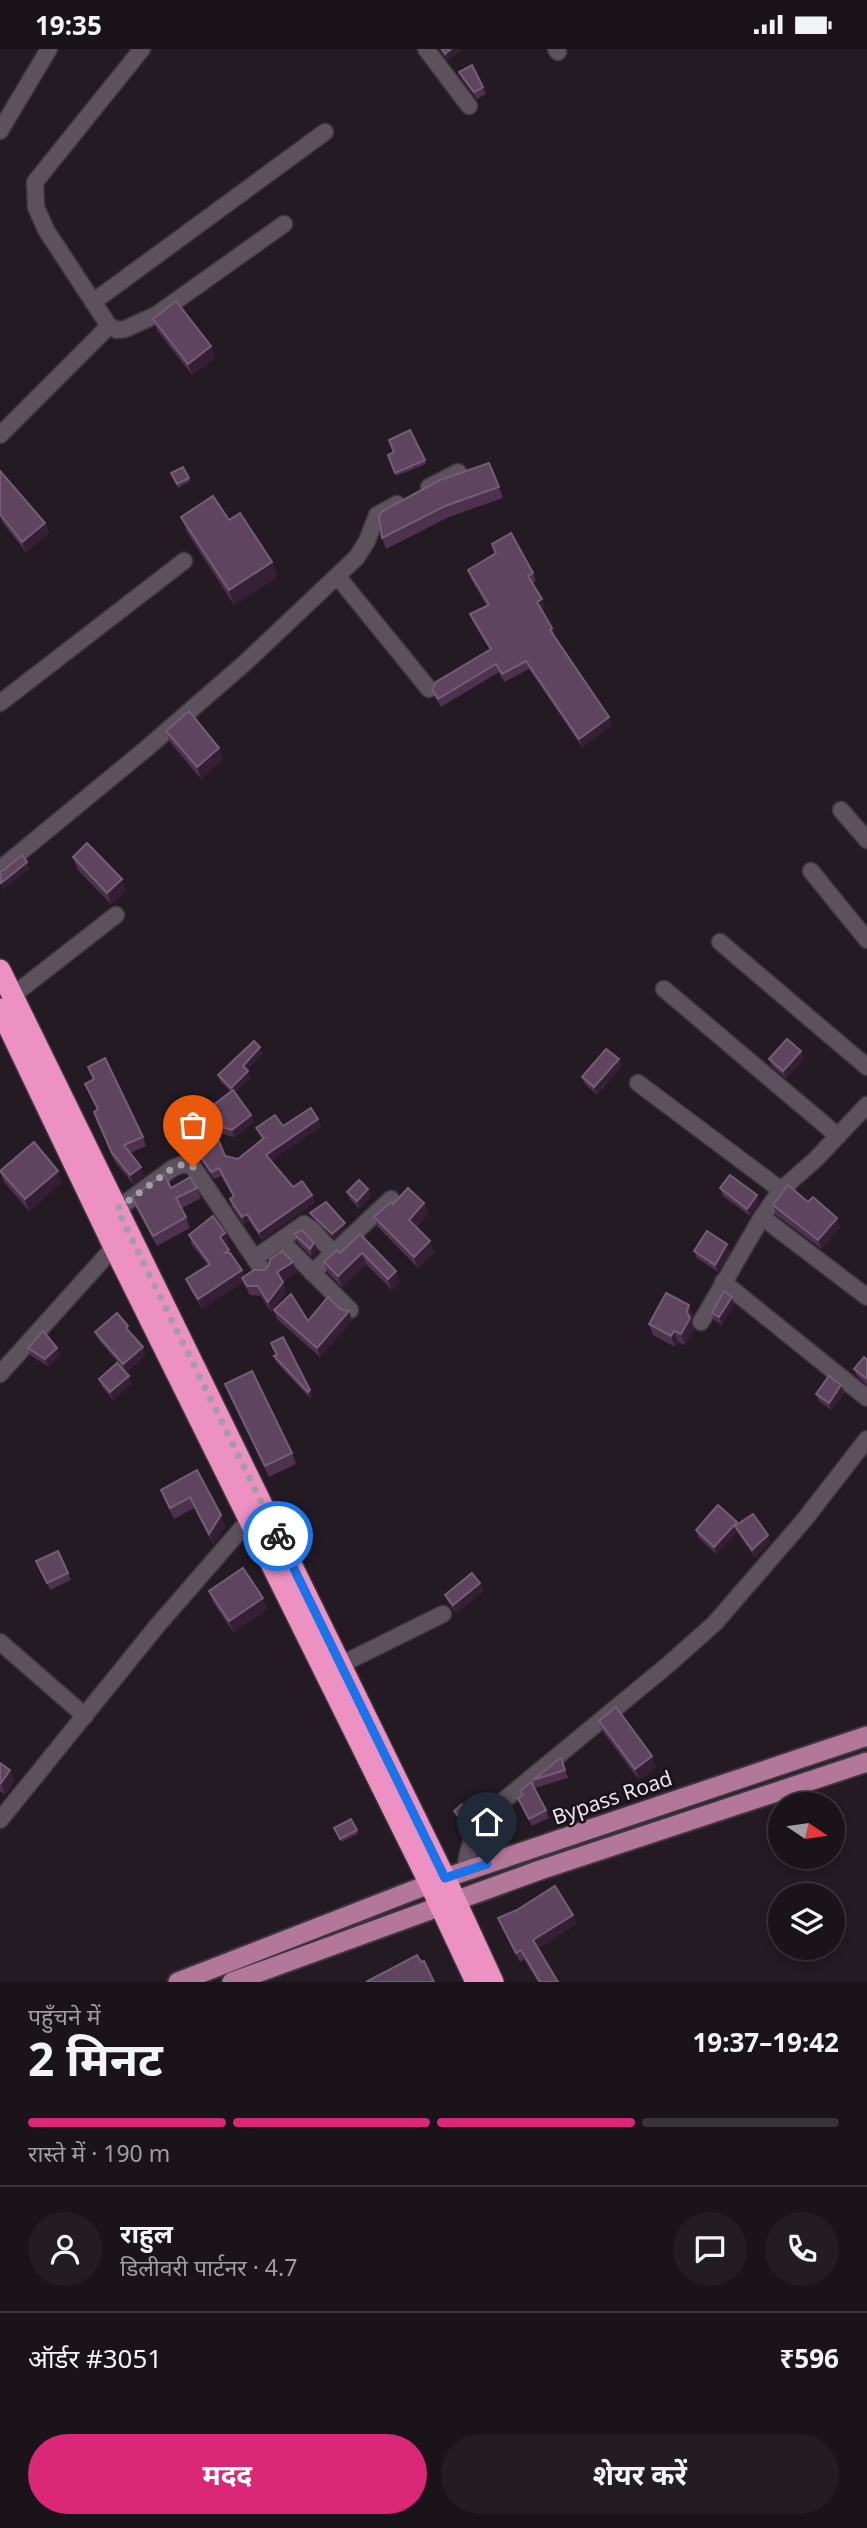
<!DOCTYPE html>
<html lang="hi">
<meta charset="utf-8">
<style>
body{margin:0;font-family:"Noto Sans","Noto Sans Devanagari",sans-serif;background:#231d23;color:#f1f3f6;height:100vh;display:flex;flex-direction:column;font-size:26px;white-space:nowrap}
*{box-sizing:border-box;margin:0}
p{font-size:23px;color:#9f9ea2}
.icon{flex:none;width:38px;height:38px;fill:none;stroke:currentColor;stroke-width:2;stroke-linecap:round;stroke-linejoin:round}
.map{position:relative;height:1933px;overflow:hidden}
.details{display:flex;flex-direction:column;background:#1a141a;flex:1}
.details>*{flex:none}
.needle{width:46px;rotate:103deg}
.buttons{position:absolute;left:768px;top:1743px;display:grid;gap:14px}
.buttons a{display:grid;place-items:center;width:77px;height:77px;border-radius:50%;background:#1a141a;box-shadow:0 4px 10px #0003,0 0 0 2px #383339;font-size:35px}
.pin{position:absolute;display:grid;place-items:center;width:60px;height:60px;color:#fff;margin:-72px -30px;border-radius:50% 50% 50% 0;rotate:-45deg;box-shadow:0 0 7px #0007}
.pin .icon{rotate:45deg}
.courier{position:absolute;display:grid;place-items:center;width:70px;height:70px;margin:-35px;border:5px solid #1a73e8;border-radius:50%;background:#fff;color:#222;box-shadow:0 2px 9px #0007}
.headline em{font-style:normal;font-weight:700}
.headline div{display:flex;flex-direction:column-reverse}
.headline{display:flex;align-items:center;justify-content:space-between;height:119px;padding:0 28px}
h1{font-size:46px;font-weight:700;line-height:52px}
.bar{display:grid;grid-template-columns:repeat(4,1fr);gap:10px 7px;align-content:center;height:84px;padding:0 28px}
.bar i{height:9px;border-radius:5px;background:#383339}
.bar .on{background:#db2777}
.bar p{grid-column:span 4}
.line{display:flex;align-items:center;gap:18px;padding:0 28px;border-top:2px solid #383339}
.line div{flex:1}
.round{display:grid;place-items:center;flex:none;width:74px;height:74px;border-radius:37px;background:#231d23}
.cta{display:flex;gap:14px;margin-top:auto;padding:14px 28px}
.cta a{flex:1;height:80px;border-radius:42px;background:#db2777;color:#fff;font-size:28px;font-weight:700;line-height:80px;text-align:center}
.cta a+a{background:#231d23;color:#f1f3f6}
.status{display:flex;justify-content:space-between;align-items:center;height:49px;padding:0 35px;background:#1a141a;direction:ltr}
.status svg{height:19px;fill:currentColor}
.map>svg:first-child{display:block}
.lines{fill:none;stroke-linecap:round;stroke-linejoin:round}
.minor-casing{stroke:#3e363e;stroke-width:19}
.major-casing{stroke:#3e363e;stroke-width:23}
.highway-casing{stroke:#3e363e;stroke-width:24}
.minor{stroke:#5c515c;stroke-width:16}
.major{stroke:#b37799;stroke-width:19}
.highway{stroke:#ed90c2;stroke-width:21}
.wall{fill:#4e314f}
.shaded-wall{fill:#361f36}
.building{fill:#5f4460;stroke:#755d75;stroke-width:2}
.done{stroke:#a59da5;stroke-width:7;stroke-dasharray:0 12.6}
.route{stroke:#1a73e8;stroke-width:9}
.labels{text-anchor:middle;dominant-baseline:central;stroke-width:5;stroke-linejoin:round;paint-order:stroke}
.street-label{font-size:21px;fill:#ebe4eb;stroke:#1a111a}
</style>
<div class="status"><b>19:35</b><svg viewBox="0 0 49 12"><path d="M0 12V9h3v3zM5 12V6h3v6zM10 12V3h3v9zM15 12V0h3v12zM26 1h20v11H26zM47 4h2v5h-2z"/></svg></div>
<div class="map">
<svg width="867" height="1933" viewBox="0 0 867 1933">
<rect width="100%" height="100%" fill="#231a23"/>
<g class="lines">
<g class="minor-casing">
<g id="minor">
<polyline points="142,0 35,133 36,158 46,181 109,277 117,281 125,280 156,266 284,175"/>
<polyline points="426,0 469,57"/>
<polyline points="556,0 558,3"/>
<polyline points="0,82 49,0"/>
<polyline points="93,253 325,83"/>
<polyline points="0,386 109,277"/>
<polyline points="429,438 458,423"/>
<polyline points="338,528 429,640"/>
<polyline points="0,654 184,512"/>
<polyline points="841,761 867,791"/>
<polyline points="0,820 147,699 246,613 357,508 367,492 377,466 397,455"/>
<polyline points="811,822 867,891"/>
<polyline points="720,893 867,1018"/>
<polyline points="664,940 838,1087"/>
<polyline points="12,947 116,866"/>
<polyline points="638,1034 781,1141"/>
<polyline points="117,1160 173,1119 184,1115 193,1118 263,1222"/>
<polyline points="762,1168 867,1248"/>
<polyline points="281,1192 350,1261"/>
<polyline points="255,1209 304,1175 312,1180 333,1204"/>
<polyline points="312,1224 391,1150"/>
<polyline points="723,1233 867,1349"/>
<polyline points="701,1273 762,1168 781,1141 816,1110 867,1056"/>
<polyline points="0,1325 114,1198"/>
<polyline points="0,1593 85,1667"/>
<polyline points="340,1616 443,1565"/>
<polyline points="0,1771 157,1577 250,1470"/>
<path d="M465 1823C467 1800 473 1785 486 1766L669 1615 715 1574 805 1470 867 1390"/>
</g>
</g>
<g class="major-casing">
<g id="major">
<polyline points="178,1933 445,1829 867,1687"/>
<polyline points="232,1933 540,1821 867,1713"/>
</g>
</g>
<g class="highway-casing">
<g id="highway">
<polyline points="0,921 445,1829 493,1933"/>
<polyline points="0,960 114,1198 430,1835 476,1933"/>
</g>
</g>
<use href="#minor" class="minor"/>
<use href="#major" class="major"/>
<use href="#highway" class="highway"/>
</g>
<g class="wall">
<polygon points="439,0 460,0 461,1 448,11"/>
<polygon points="459,23 483,38 486,45 477,50 462,30"/>
<polygon points="153,270 211,297 215,308 192,326 157,281"/>
<polygon points="394,403 425,411 426,415 396,427 388,406"/>
<polygon points="0,422 45,474 49,484 26,503 2,473 0,468"/>
<polygon points="171,424 189,429 190,432 178,439"/>
<polygon points="499,438 503,449 449,468 386,500 382,489 379,467"/>
<polygon points="181,468 272,513 277,528 234,556 187,483"/>
<polygon points="492,495 533,524 536,532 533,534 545,558 541,561 552,579 555,587 612,676 582,698 529,620 504,633 499,623 441,658 435,648 432,640 490,601 473,573 470,565 487,557 471,530 468,521 495,505"/>
<polygon points="166,682 219,699 223,710 201,730 170,693"/>
<polygon points="73,808 126,841 111,855 77,820"/>
<polygon points="263,1004 247,1021 250,1029 235,1043 254,1073 234,1088 222,1085 210,1068 207,1061 231,1043 220,1032 218,1026"/>
<polygon points="619,1010 621,1018 597,1046 585,1035 582,1028"/>
<polygon points="769,1010 804,1010 786,1029 772,1017"/>
<polygon points="88,1018 143,1088 146,1097 130,1104 144,1127 133,1135 115,1113 97,1073 94,1063 97,1061 85,1035 93,1030"/>
<polygon points="283,1077 321,1078 271,1111 293,1138 315,1153 262,1191 249,1172 244,1175 232,1158 230,1150 233,1148 221,1127 214,1130 194,1101 192,1094 225,1107 238,1110 262,1091 256,1079"/>
<polygon points="0,1122 62,1133 29,1162 4,1133"/>
<polygon points="171,1139 197,1139 201,1149 182,1159 190,1179 157,1197 136,1159 132,1148"/>
<polygon points="720,1139 759,1153 750,1167 723,1147"/>
<polygon points="368,1140 371,1147 359,1160 350,1150 347,1143"/>
<polygon points="424,1154 428,1165 416,1178 434,1203 418,1219 378,1178 374,1168 393,1155"/>
<polygon points="773,1156 840,1178 822,1200 776,1166"/>
<polygon points="310,1164 346,1178 334,1189 312,1167"/>
<polygon points="225,1184 229,1194 226,1196 242,1221 244,1227 293,1213 297,1223 282,1232 286,1243 271,1263 261,1247 250,1246 243,1233 202,1260 190,1240 186,1230 208,1216 192,1196 189,1186"/>
<polygon points="294,1185 314,1194 317,1201 312,1208 297,1193"/>
<polygon points="360,1185 400,1233 392,1241 366,1215 342,1238 328,1224 324,1213 340,1204"/>
<polygon points="694,1202 730,1203 718,1223 697,1209"/>
<polygon points="732,1248 734,1256 722,1276 714,1271 712,1264"/>
<polygon points="689,1256 693,1267 691,1272 694,1280 685,1296 678,1293 675,1298 653,1286 649,1275"/>
<polygon points="274,1261 308,1272 352,1271 320,1308 277,1270"/>
<polygon points="95,1283 131,1284 146,1306 126,1323 98,1290"/>
<polygon points="271,1294 310,1341 313,1347 310,1349 276,1313 274,1307 276,1306"/>
<polygon points="28,1299 57,1299 60,1307 48,1317 31,1307"/>
<polygon points="867,1311 867,1336 857,1327 854,1320"/>
<polygon points="129,1327 131,1335 113,1351 102,1338 99,1330"/>
<polygon points="225,1335 292,1404 296,1415 269,1428 229,1346"/>
<polygon points="841,1336 844,1344 831,1361 819,1352 816,1345"/>
<polygon points="197,1421 225,1477 213,1496 194,1459 174,1470 165,1452 161,1441"/>
<polygon points="737,1473 737,1476 768,1486 770,1494 755,1508 737,1483 716,1505 698,1488 696,1481"/>
<polygon points="36,1512 68,1524 71,1531 50,1541"/>
<polygon points="480,1534 483,1542 456,1564 448,1553 445,1546"/>
<polygon points="209,1542 267,1560 233,1583 213,1553"/>
<polygon points="599,1672 656,1718 639,1731 603,1683"/>
<polygon points="561,1709 568,1729 535,1739 533,1731"/>
<polygon points="0,1714 10,1721 14,1732 5,1746 0,1742"/>
<polygon points="520,1742 546,1761 549,1769 532,1777 518,1749 522,1747"/>
<polygon points="334,1779 357,1781 358,1785 341,1793"/>
<polygon points="573,1866 576,1875 538,1899 558,1933 538,1933 524,1910 520,1913 502,1878 498,1869"/>
</g>
<g class="shaded-wall">
<polygon points="451,0 460,0 461,1 448,11 445,5"/>
<polygon points="211,297 215,308 192,326 188,315"/>
<polygon points="45,474 49,484 26,503 22,493"/>
<polygon points="272,513 277,528 234,556 229,541"/>
<polygon points="542,550 545,558 540,562 537,553"/>
<polygon points="609,668 612,676 582,698 579,690"/>
<polygon points="219,699 223,710 201,730 197,718"/>
<polygon points="27,813 30,820 3,841 1,834"/>
<polygon points="122,830 126,841 111,855 107,844"/>
<polygon points="260,998 263,1004 245,1023 243,1017"/>
<polygon points="801,1002 804,1010 786,1029 783,1022"/>
<polygon points="619,1010 621,1018 597,1046 594,1038"/>
<polygon points="248,1022 250,1029 233,1045 231,1039"/>
<polygon points="251,1066 254,1073 234,1088 232,1081"/>
<polygon points="318,1070 321,1078 269,1113 266,1106"/>
<polygon points="141,1118 144,1127 133,1135 130,1126"/>
<polygon points="58,1122 62,1133 29,1162 25,1150"/>
<polygon points="368,1140 371,1147 359,1160 357,1152"/>
<polygon points="312,1146 315,1153 262,1191 259,1183"/>
<polygon points="757,1146 759,1153 750,1167 747,1160"/>
<polygon points="424,1154 428,1165 412,1181 409,1171"/>
<polygon points="247,1165 249,1172 244,1175 242,1168"/>
<polygon points="837,1169 840,1178 822,1200 818,1191"/>
<polygon points="345,1174 346,1178 334,1189 332,1185"/>
<polygon points="225,1184 229,1194 224,1198 220,1188"/>
<polygon points="430,1192 434,1203 418,1219 414,1208"/>
<polygon points="314,1194 317,1201 312,1208 310,1200"/>
<polygon points="727,1195 730,1203 718,1223 715,1216"/>
<polygon points="362,1204 366,1215 342,1238 338,1227"/>
<polygon points="293,1213 297,1223 280,1233 277,1223"/>
<polygon points="242,1221 245,1231 242,1229 243,1233 202,1260 198,1250"/>
<polygon points="396,1222 400,1233 392,1241 388,1230"/>
<polygon points="283,1233 286,1243 271,1263 268,1253"/>
<polygon points="732,1248 734,1256 722,1276 719,1268"/>
<polygon points="689,1256 693,1267 691,1272 694,1280 685,1296 681,1285"/>
<polygon points="349,1262 352,1271 320,1308 317,1299"/>
<polygon points="674,1282 678,1293 675,1298 671,1287"/>
<polygon points="143,1298 146,1306 126,1323 123,1315"/>
<polygon points="57,1299 60,1307 48,1317 45,1310"/>
<polygon points="129,1327 131,1335 113,1351 110,1343"/>
<polygon points="841,1336 844,1344 831,1361 829,1354"/>
<polygon points="310,1341 313,1347 310,1349 308,1343"/>
<polygon points="221,1466 225,1477 213,1496 209,1485"/>
<polygon points="737,1473 739,1481 735,1477 737,1483 716,1505 714,1498"/>
<polygon points="768,1486 770,1494 755,1508 752,1501"/>
<polygon points="480,1534 483,1542 456,1564 453,1556"/>
<polygon points="263,1549 267,1560 233,1583 229,1572"/>
<polygon points="652,1707 656,1718 639,1731 635,1720"/>
<polygon points="10,1721 14,1732 5,1746 1,1734"/>
<polygon points="471,1764 472,1768 465,1777 464,1774"/>
<polygon points="573,1866 576,1875 536,1900 533,1891"/>
</g>
<g class="building">
<polygon points="442,0 451,0 445,5"/>
<polygon points="472,16 483,38 474,43 459,23"/>
<polygon points="176,252 211,297 188,315 153,270"/>
<polygon points="410,381 425,411 395,424 388,406 394,403 389,391"/>
<polygon points="489,414 499,438 445,457 382,489 379,467 381,463 440,431"/>
<polygon points="183,418 189,429 177,435 171,424"/>
<polygon points="0,422 45,474 22,493 0,465"/>
<polygon points="213,447 229,471 240,464 272,513 229,541 181,468"/>
<polygon points="511,484 533,524 528,527 542,550 537,553 552,579 550,581 609,668 579,690 526,612 502,625 496,615 438,650 432,640 436,633 491,600 470,565 489,556 468,521 496,504 492,495"/>
<polygon points="189,662 219,699 197,718 166,682"/>
<polygon points="87,794 122,830 107,844 73,808"/>
<polygon points="22,806 27,813 1,834 0,822 4,821"/>
<polygon points="787,990 801,1002 783,1022 769,1010"/>
<polygon points="254,992 260,998 243,1017 248,1022 231,1039 218,1026"/>
<polygon points="606,1000 619,1010 594,1038 582,1028"/>
<polygon points="105,1009 143,1088 124,1096 141,1118 130,1126 112,1104 94,1063 98,1060 85,1035 94,1030 88,1018"/>
<polygon points="233,1041 251,1066 232,1081 219,1077 207,1061"/>
<polygon points="311,1059 318,1070 266,1106 293,1138 302,1132 312,1146 259,1183 247,1165 242,1168 230,1150 234,1147 219,1119 211,1123 192,1094 215,1083 225,1107 238,1110 264,1089 256,1079 275,1066 283,1077"/>
<polygon points="34,1093 58,1122 25,1150 0,1122"/>
<polygon points="164,1125 171,1139 190,1128 197,1139 176,1149 186,1168 153,1187 132,1148"/>
<polygon points="730,1126 757,1146 747,1160 720,1139"/>
<polygon points="359,1131 368,1140 357,1152 347,1143"/>
<polygon points="788,1136 808,1153 813,1148 837,1169 818,1191 773,1156"/>
<polygon points="408,1139 424,1154 409,1171 430,1192 414,1208 374,1168 391,1153 393,1155"/>
<polygon points="326,1153 345,1174 332,1185 310,1164"/>
<polygon points="213,1167 225,1184 220,1188 229,1201 225,1204 230,1204 242,1221 198,1250 186,1230 210,1215 189,1186"/>
<polygon points="302,1181 314,1194 310,1200 294,1185"/>
<polygon points="707,1182 727,1195 715,1216 694,1202"/>
<polygon points="360,1185 396,1222 388,1230 362,1204 338,1227 324,1213 337,1201 340,1204"/>
<polygon points="282,1202 293,1213 277,1223 283,1233 268,1253 258,1237 247,1237 242,1229 254,1221 265,1221 269,1216 270,1210"/>
<polygon points="724,1242 732,1248 719,1268 712,1264"/>
<polygon points="666,1244 689,1256 687,1263 690,1269 681,1285 674,1282 671,1287 649,1275"/>
<polygon points="291,1245 308,1272 328,1248 340,1260 349,1262 317,1299 274,1261"/>
<polygon points="117,1264 128,1277 126,1279 143,1298 123,1315 95,1283"/>
<polygon points="43,1282 57,1299 45,1310 28,1299"/>
<polygon points="283,1288 310,1341 308,1343 274,1307 277,1306 271,1294"/>
<polygon points="864,1308 867,1311 867,1330 854,1320"/>
<polygon points="117,1314 129,1327 110,1343 99,1330"/>
<polygon points="252,1322 292,1404 265,1417 225,1335"/>
<polygon points="829,1327 841,1336 829,1354 816,1345"/>
<polygon points="197,1421 221,1466 209,1485 190,1448 170,1459 161,1441"/>
<polygon points="718,1456 737,1473 714,1498 696,1481"/>
<polygon points="753,1465 768,1486 752,1501 735,1477"/>
<polygon points="58,1502 68,1524 47,1534 36,1512"/>
<polygon points="243,1519 263,1549 229,1572 209,1542"/>
<polygon points="472,1524 480,1534 453,1556 445,1546"/>
<polygon points="616,1658 652,1707 635,1720 599,1672"/>
<polygon points="561,1709 565,1721 533,1731 559,1710"/>
<polygon points="0,1714 10,1721 1,1734 0,1734"/>
<polygon points="531,1733 546,1761 529,1770 518,1749 523,1746 520,1742"/>
<polygon points="462,1755 471,1764 464,1774 454,1762"/>
<polygon points="351,1770 357,1781 340,1790 334,1779"/>
<polygon points="555,1837 573,1866 533,1891 558,1933 540,1933 521,1901 516,1904 498,1869 517,1861"/>
<polygon points="417,1906 421,1913 424,1912 434,1933 366,1933"/>
</g>
<g class="lines">
<polyline class="done" points="193,1118 184,1115 173,1119 117,1160 278,1487"/>
<polyline class="route" points="278,1487 445,1829 487,1815"/>
</g>
<g class="labels">
<g class="street-label">
<text transform="translate(612 1748) rotate(-19)">Bypass Road</text>
</g>
</g>
</svg>
<div class="buttons">
<a><svg class="needle" viewBox="-14 -14 28 28"><path d="M0-13l5 13h-10z" fill="#e53935"/><path d="M0 13l5-13h-10z" fill="#9f9ea2"/></svg></a>
<a><svg class="icon" aria-label="layers" viewBox="0 0 24 24"><path d="M12 4l9 5-9 5-9-5zM3 14l9 5 9-5"/></svg></a>
</div>
<div class="pin" style="left:193px;top:1118px;background:#ea580c"><svg class="icon" aria-label="bag" viewBox="0 0 24 24"><path d="M5 8h14l-1 12H6zM9 8a3 3 0 0 1 6 0"/></svg></div>
<div class="pin" style="left:487px;top:1815px;background:#1f2937"><svg class="icon" aria-label="home" viewBox="0 0 24 24"><path d="M3 11l9-7 9 7M6 9v11h12V9"/></svg></div>
<div class="courier" style="left:278px;top:1487px"><svg class="icon" aria-label="bike" viewBox="0 0 24 24"><circle cx="6" cy="16" r="4"/><circle cx="18" cy="16" r="4"/><path d="M6 16l4-8h5l3 8M10 8l3 8H6M13 5h3"/></svg></div>
</div>
<section class="details">
<div class="headline"><div><h1>2 मिनट</h1><p>पहुँचने में</p></div><em>19:37–19:42</em></div>
<div class="bar"><i class="on"></i><i class="on"></i><i class="on"></i><i></i><p>रास्ते में · 190 m</p></div>
<div class="line" style="height:126px"><a class="round"><svg class="icon" aria-label="person" viewBox="0 0 24 24"><circle cx="12" cy="8" r="4"/><path d="M4 21q1-7 8-7t8 7"/></svg></a><div><b>राहुल</b><p>डिलीवरी पार्टनर · 4.7</p></div><a class="round"><svg class="icon" aria-label="chat" viewBox="0 0 24 24"><path d="M4 5h16v11H9l-5 4z"/></svg></a><a class="round"><svg class="icon" aria-label="phone" viewBox="0 0 24 24"><path d="M5 4h4l2 5-3 2q2 4 5 5l2-3 5 2v4C11 20 4 13 5 4z"/></svg></a></div>
<div class="line" style="height:91px"><div>ऑर्डर #3051</div><b>₹596</b></div>
<div class="cta"><a>मदद</a><a>शेयर करें</a></div>
</section>
